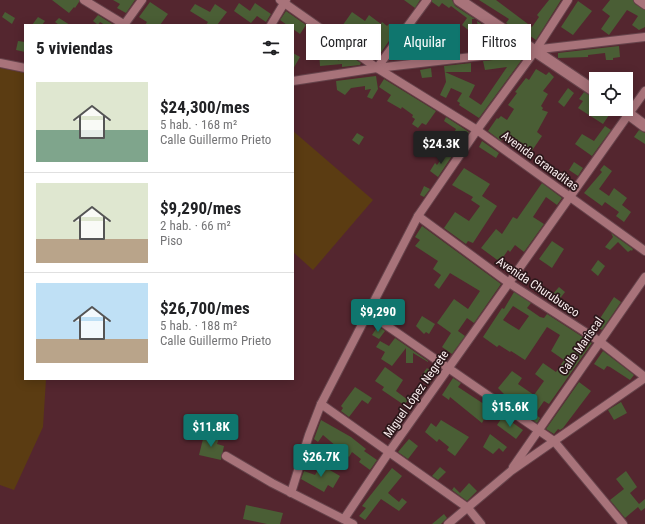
<!DOCTYPE html>
<html lang="es">
<meta charset="utf-8">
<style>
body{margin:0;font-family:"Roboto Condensed",sans-serif;background:#f6f6f6;color:#202124;height:100vh;display:flex;flex-direction:column;font-size:15px;white-space:nowrap}
*{box-sizing:border-box;margin:0}
p{font-size:13px;color:#757577}
.icon{flex:none;width:22px;height:22px;fill:none;stroke:currentColor;stroke-width:2;stroke-linecap:round;stroke-linejoin:round}
.map{position:relative;flex:1;overflow:hidden}
.details{position:absolute;left:24px;top:24px;width:270px;height:356px;display:flex;flex-direction:column;background:#fff;border-radius:0px;box-shadow:0 2px 10px #0003}
.details>*{flex:none}
.guide{position:absolute;left:306px;top:24px;width:279px;height:36px;display:flex;gap:8px}
.buttons{position:absolute;left:589px;top:72px;display:grid;gap:8px}
.buttons a{display:grid;place-items:center;width:44px;height:44px;border-radius:0px;background:#fff;box-shadow:0 2px 10px #0003;font-size:20px}
.price{position:absolute;translate:-50% -34px;padding:0 9px;border-radius:4px;background:#0f766e;color:#fff;font-size:13px;line-height:26px;filter:drop-shadow(0 1px 2px #0008)}
.price::after{content:'';position:absolute;left:50%;top:24px;width:12px;height:9px;margin-left:-6px;background:inherit;clip-path:polygon(0 0,100% 0,50% 100%)}
.price.active{background:#222;color:#fff}
ul{padding:0;list-style:none}
li{display:flex;align-items:center;gap:12px;height:100px;padding:0 12px}
li+li{border-top:1px solid #e0e0e0}
li span{display:grid;place-items:center;flex:none;width:112px;height:80px;border-radius:0px;color:#555}
li>.icon{margin-inline-start:auto}
span .icon{width:48px;height:48px;fill:#fffc;stroke-width:1}
li b{font-size:17px}
h2{display:flex;justify-content:space-between;align-items:center;height:48px;padding:0 12px;font-size:17px}
.tag{padding:0 14px;border-radius:0px;background:#fff;box-shadow:0 2px 10px #0003;font-size:14px;line-height:36px}
.tag.active{background:#0f766e;color:#fff}
.map>svg:first-child{display:block}
</style>
<div class="map">
<svg width="645" height="524" viewBox="0 0 645 524">
<rect width="100%" height="100%" fill="#54262f"/>
<g fill="#5b3c12">
<polygon points="0,68 25,73 25,379 46,379 43,427 14,490 0,485"/>
<polygon points="293,131 373,200 313,270 293,252"/>
</g>
<g fill="#4a5e35" fill-rule="evenodd">
<polygon points="52,0 79,0 79,2 75,8 74,7 69,13"/>
<polygon points="113,0 135,0 126,13 117,8 120,4"/>
<polygon points="404,0 420,0 415,8"/>
<polygon points="432,0 452,0 455,6 475,19 472,19 472,33 462,25 467,18 451,6 449,8 442,3 439,7 432,2"/>
<polygon points="479,0 496,0 532,27 539,17 537,15 549,0 561,0 536,40 517,27 516,29 506,23 509,19"/>
<polygon points="610,0 633,0 635,4 645,10 645,27 639,30 632,25 638,16 627,10 609,35 601,29 610,16 602,10"/>
<polygon points="578,1 592,11 573,35 561,27"/>
<polygon points="150,2 168,14 160,25 145,25 147,22 139,17"/>
<polygon points="239,3 250,11 255,3 271,14 266,22 257,16 251,23 234,11"/>
<polygon points="195,4 210,12 215,4 227,12 217,25 206,25 208,22 190,11"/>
<polygon points="286,11 306,25 300,34 293,29 293,25 287,25 280,20"/>
<polygon points="5,12 15,18 12,24 2,17"/>
<polygon points="352,12 365,21 369,15 381,24 382,22 387,26 389,24 397,29 378,57 358,44 360,41 347,31 345,33 340,29"/>
<polygon points="98,15 114,25 105,25 100,22 98,25 93,21"/>
<polygon points="38,17 45,21 42,25 32,25"/>
<polygon points="59,18 70,25 59,25 55,22"/>
<polygon points="477,21 491,30 488,33 485,31 480,40"/>
<polygon points="416,34 422,39 416,44 411,39"/>
<polygon points="18,41 25,42 25,52 16,50"/>
<polygon points="441,42 442,52 426,54 425,44"/>
<polygon points="619,46 620,57 613,58 613,60 606,60 605,53 588,55 588,57 558,58 558,53"/>
<polygon points="337,51 338,61 344,52 361,63 360,65 342,67 342,64 320,66 319,52"/>
<polygon points="293,53 300,57 293,69"/>
<polygon points="522,57 523,58 479,118 459,105 460,103 457,101 462,93 451,88 446,98 440,95 446,82 444,66 471,63 471,72 445,72 475,85 469,97 481,105 507,67 485,70 483,61"/>
<polygon points="431,68 432,77 422,78 420,70"/>
<polygon points="536,69 546,75 549,72 554,77 543,91 548,94 541,106 543,108 542,110 548,112 537,132 542,136 529,155 504,136 501,141 488,131 497,118 498,119 501,116 507,120 514,109 508,105 517,93 515,92 526,78 529,80"/>
<polygon points="376,76 378,89 372,99 367,97 371,89 365,90 365,86 351,88 345,95 337,90 336,81"/>
<polygon points="384,79 436,111 426,125 422,123 418,128 412,124 415,119 412,117 413,115 402,107 401,109 387,101 391,95 379,87"/>
<polygon points="568,88 574,93 564,107 558,102"/>
<polygon points="584,92 596,99 596,109 606,109 611,112 603,124 578,108 583,101 579,99"/>
<polygon points="446,117 469,132 460,146 450,140 456,129 444,121"/>
<polygon points="605,126 611,130 592,156 575,144 582,134 594,141"/>
<polygon points="639,130 645,133 645,144 634,137"/>
<polygon points="357,133 364,137 359,145 352,140"/>
<polygon points="482,141 499,153 496,158 479,147"/>
<polygon points="446,152 452,156 438,177 430,171 435,163 437,165"/>
<polygon points="574,162 583,168 578,176 569,170"/>
<polygon points="604,165 612,171 599,189 609,196 614,188 627,198 622,205 631,212 624,222 616,216 619,212 605,202 602,206 584,193 602,172 600,170"/>
<polygon points="464,168 490,184 482,196 497,206 473,243 468,241 466,244 444,228 455,212 469,221 480,206 471,200 473,197 452,185"/>
<polygon points="542,183 562,198 557,205 546,197 533,217 544,224 524,252 515,245 510,252 508,250 500,262 481,248 496,229 502,234 513,217 517,219"/>
<polygon points="424,186 430,189 424,197 420,195"/>
<polygon points="422,226 501,284 474,323 467,318 458,331 465,336 452,354 442,347 451,333 437,323 454,299 468,309 480,291 450,273 439,289 434,285 441,275 433,269 438,261 415,246 420,240 415,237"/>
<polygon points="611,233 633,249 632,251 631,250 628,252 618,242 610,250 605,247 613,237"/>
<polygon points="552,241 564,249 552,268 539,259"/>
<polygon points="598,260 605,266 598,276 591,270"/>
<polygon points="559,287 565,292 558,301 551,296"/>
<path d="M514 292 531 303 527 308 540 317 544 318 547 314 592 343 549 404 544 401 535 414 540 418 537 423 501 398 504 394 498 388 512 371 522 378 518 384 534 395 544 381 535 374 543 363 556 372 564 360 551 351 560 335 547 327 525 360 511 351 510 352 499 345 497 347 483 337 502 308 504 309ZM513 306 529 316 519 330 503 320Z"/>
<polygon points="614,297 621,302 602,330 595,326"/>
<polygon points="398,300 404,305 395,317 390,313"/>
<polygon points="422,316 435,324 429,334 426,332 424,334 416,326"/>
<polygon points="378,326 385,331 379,339 372,335"/>
<polygon points="395,338 428,361 428,362 413,353 413,363 406,363 406,348 392,366 381,359 385,352 376,347 380,341 389,346"/>
<polygon points="603,351 634,375 630,380 610,367 607,366 604,370 594,364"/>
<polygon points="385,367 403,380 396,391 408,400 404,405 382,390 384,387 375,381"/>
<polygon points="427,368 432,372 430,375 434,377 430,383 421,376"/>
<polygon points="453,378 461,383 458,387 490,408 482,423 450,397 449,400 442,395"/>
<polygon points="579,382 591,391 563,428 560,430 558,429 554,434 546,429"/>
<polygon points="355,387 372,398 368,404 362,400 349,417 341,411 343,408 341,406"/>
<polygon points="621,402 627,413 614,420 608,410"/>
<polygon points="503,416 523,430 516,439 497,425"/>
<polygon points="321,420 351,437 366,449 364,451 377,460 370,470 359,462 361,459 352,452 349,457 323,435 318,442 314,439"/>
<polygon points="441,420 469,437 455,456 447,450 449,447 439,439 437,442 425,432 431,423 436,427"/>
<polygon points="490,434 507,447 503,452 499,448 493,454 483,447"/>
<polygon points="204,435 219,438 217,444 224,446 221,460 199,455"/>
<polygon points="409,439 418,446 408,459 398,452"/>
<polygon points="322,463 329,468 328,469 340,476 333,488 328,485 324,492 301,479 304,471 315,475"/>
<polygon points="440,467 446,472 438,480 432,476"/>
<polygon points="392,468 402,476 388,493 399,502 402,498 407,502 399,511 381,499 365,520 359,516 366,508 362,506"/>
<polygon points="626,471 637,487 630,493 639,504 645,499 645,508 641,511 638,507 625,518 610,500 624,489 616,479"/>
<polygon points="469,483 477,491 467,501 452,490 454,487 460,493"/>
<polygon points="246,505 283,513 280,524 267,524 243,519"/>
<polygon points="444,514 447,518 441,524 432,524"/>
</g>
<g fill="none" stroke-linecap="round" stroke-linejoin="round">
<g stroke="#66434b" stroke-width="10">
<g id="minor">
<polyline points="84,0 125,25"/>
<polyline points="280,0 377,68 477,130 645,251"/>
<polyline points="638,0 645,5"/>
<polyline points="124,25 142,0"/>
<polyline points="271,25 286,0"/>
<polyline points="0,63 25,68"/>
<polyline points="377,68 427,0"/>
<polyline points="293,81 377,68 645,37"/>
<polyline points="418,216 509,283 599,341 645,377"/>
<polyline points="367,312 554,441 623,524"/>
<polyline points="321,404 468,508 481,524"/>
<polyline points="226,456 272,483 353,524"/>
<polyline points="513,467 645,277"/>
<polyline points="291,493 309,435 321,404 418,216 477,130 535,51 568,0"/>
<polyline points="344,519 389,452 645,91"/>
<polyline points="448,524 511,471 645,378"/>
</g>
</g>
<g stroke="#66434b" stroke-width="13">
<g id="tertiary">
<polyline points="459,0 596,92"/>
<polyline points="622,109 645,126"/>
</g>
</g>
<use href="#minor" stroke="#a8737a" stroke-width="8"/>
<use href="#tertiary" stroke="#a8737a" stroke-width="11"/>
</g>
<g text-anchor="middle" dominant-baseline="central" stroke-width="3.5" stroke-linejoin="round" paint-order="stroke">
<g font-size="12" fill="#fbeff0" stroke="#2c171a">
<text transform="translate(540 161) rotate(36)">Avenida Granaditas</text>
<text transform="translate(538 287) rotate(34)">Avenida Churubusco</text>
<text transform="translate(581 346) rotate(-55)">Calle Mariscal</text>
<text transform="translate(416 394) rotate(-55)">Miguel López Negrete</text>
</g>
</g>
</svg>
<div class="buttons">
<a><svg class="icon" aria-label="locate" viewBox="0 0 24 24"><circle cx="12" cy="12" r="6"/><path d="M12 2v4M12 18v4M2 12h4M18 12h4"/></svg></a>
</div>
<b class="price active" style="left:441px;top:165px">$24.3K</b>
<b class="price" style="left:378px;top:333px">$9,290</b>
<b class="price" style="left:510px;top:428px">$15.6K</b>
<b class="price" style="left:211px;top:448px">$11.8K</b>
<b class="price" style="left:321px;top:478px">$26.7K</b>
<div class="guide">
<a class="tag">Comprar</a>
<a class="tag active">Alquilar</a>
<a class="tag">Filtros</a>
</div>
<section class="details">
<h2>5 viviendas<svg class="icon" aria-label="filters" viewBox="0 0 24 24"><path d="M4 7h16M4 17h16"/><circle cx="9" cy="7" r="2"/><circle cx="15" cy="17" r="2"/></svg></h2>
<ul>
<li><span style="background:linear-gradient(#dfe7d0 60%,#7fa58c 0)"><svg class="icon" aria-label="home" viewBox="0 0 24 24"><path d="M3 11l9-7 9 7M6 9v11h12V9"/></svg></span><div><b>$24,300/mes</b><p>5 hab. · 168 m²</p><p>Calle Guillermo Prieto</p></div></li>
<li><span style="background:linear-gradient(#dfe7d0 70%,#b9a48a 0)"><svg class="icon" aria-label="home" viewBox="0 0 24 24"><path d="M3 11l9-7 9 7M6 9v11h12V9"/></svg></span><div><b>$9,290/mes</b><p>2 hab. · 66 m²</p><p>Piso</p></div></li>
<li><span style="background:linear-gradient(#bfe0f5 70%,#b9a48a 0)"><svg class="icon" aria-label="home" viewBox="0 0 24 24"><path d="M3 11l9-7 9 7M6 9v11h12V9"/></svg></span><div><b>$26,700/mes</b><p>5 hab. · 188 m²</p><p>Calle Guillermo Prieto</p></div></li>
</ul>
</section>
</div>
